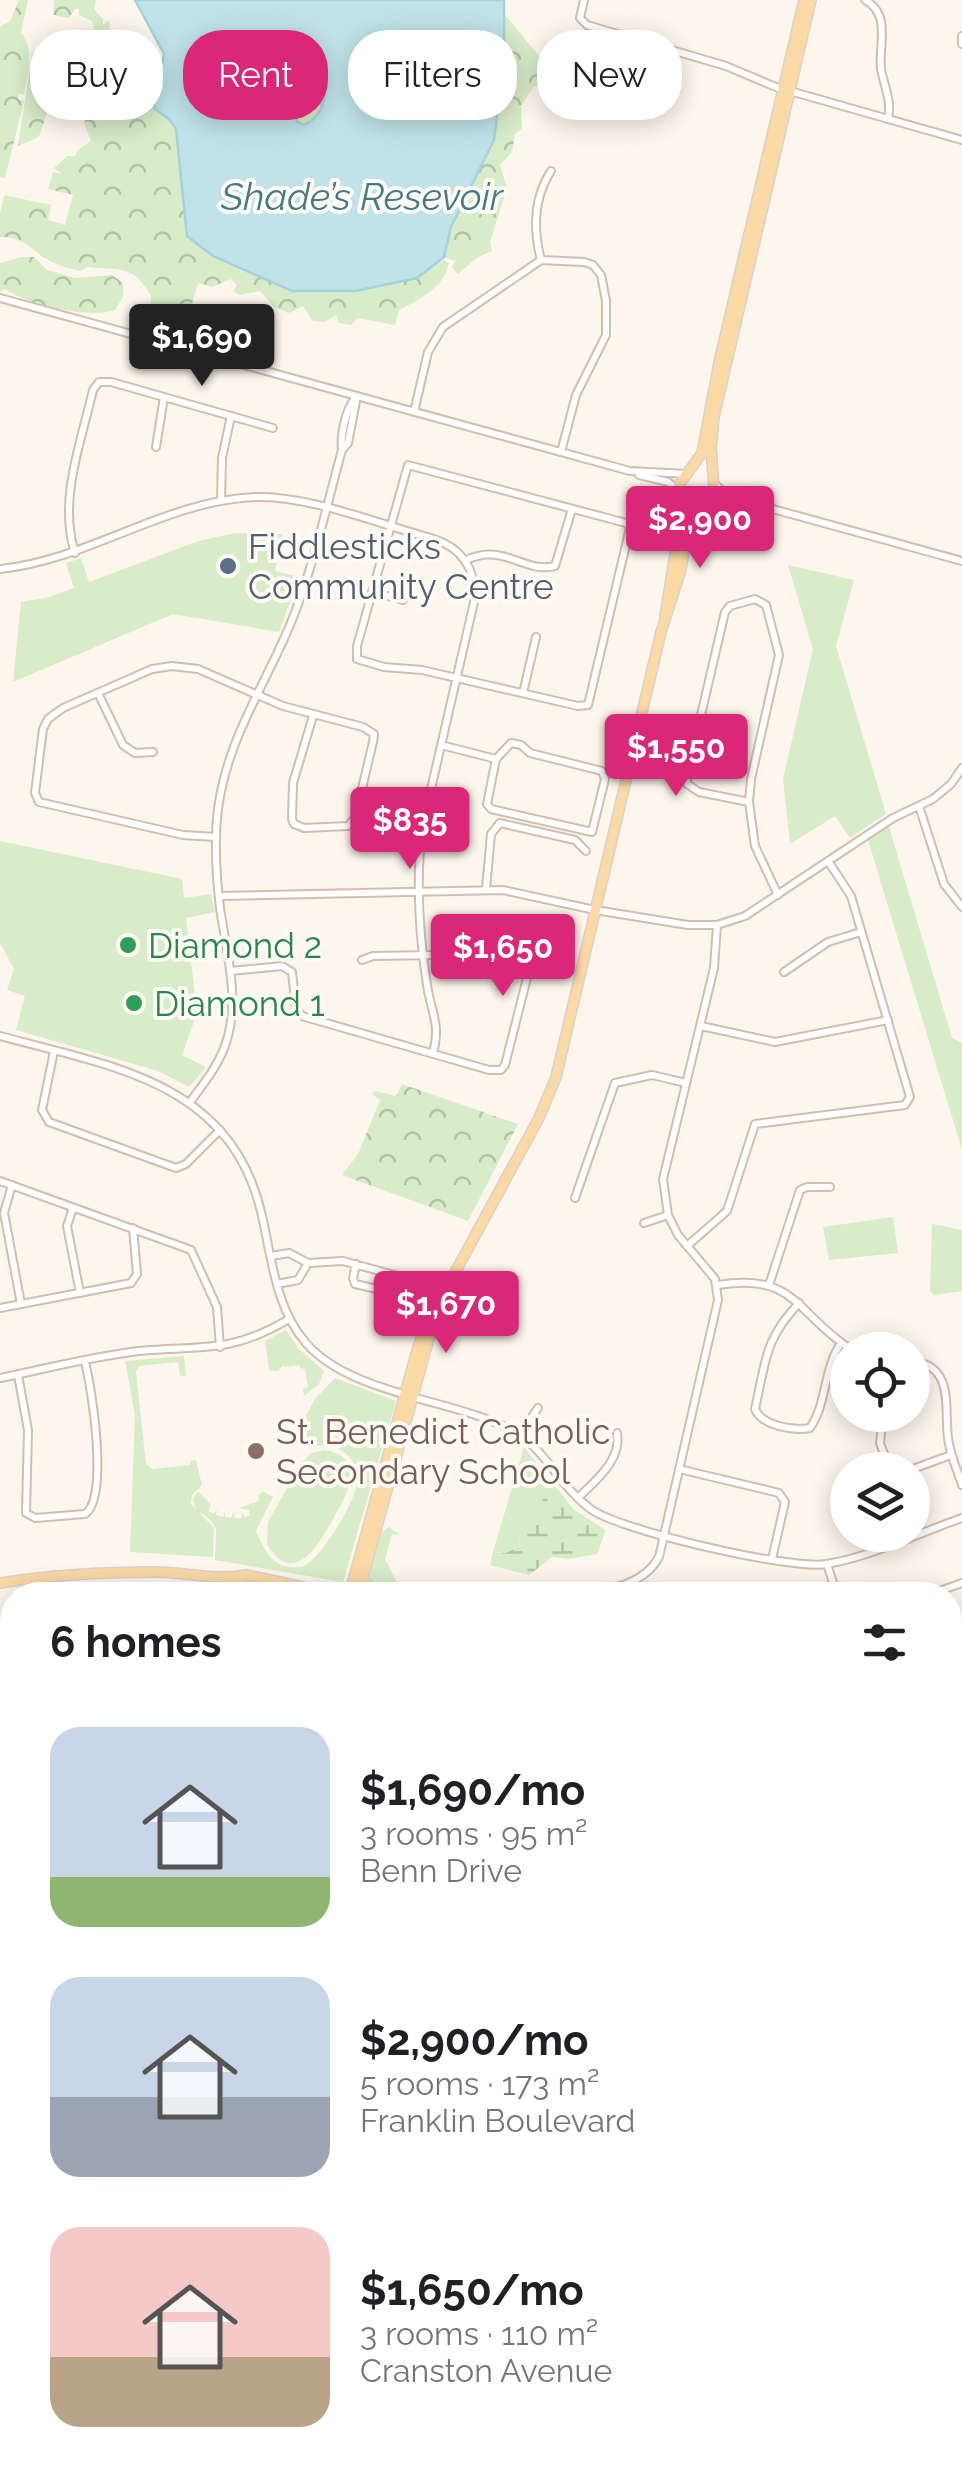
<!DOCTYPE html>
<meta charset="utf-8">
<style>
body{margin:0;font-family:Raleway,sans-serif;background:#f6f6f6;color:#202124;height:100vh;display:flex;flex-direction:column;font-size:38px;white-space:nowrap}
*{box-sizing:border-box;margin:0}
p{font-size:32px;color:#757577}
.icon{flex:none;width:55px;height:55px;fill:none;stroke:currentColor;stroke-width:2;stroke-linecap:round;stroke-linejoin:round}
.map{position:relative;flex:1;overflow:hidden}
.panel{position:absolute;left:0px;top:1582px;width:962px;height:892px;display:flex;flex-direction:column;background:#fff;border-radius:40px 40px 0 0;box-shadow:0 5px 25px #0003}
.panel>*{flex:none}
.top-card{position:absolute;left:30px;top:30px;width:902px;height:90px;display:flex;gap:20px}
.fabs{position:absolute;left:830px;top:1332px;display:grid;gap:20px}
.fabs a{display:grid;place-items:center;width:100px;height:100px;border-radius:50%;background:#fff;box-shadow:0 5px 25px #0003;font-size:50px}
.price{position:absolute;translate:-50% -85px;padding:0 22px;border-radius:10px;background:#db2777;color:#fff;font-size:32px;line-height:65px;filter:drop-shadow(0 2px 5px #0008)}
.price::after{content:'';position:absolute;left:50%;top:60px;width:30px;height:22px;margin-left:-15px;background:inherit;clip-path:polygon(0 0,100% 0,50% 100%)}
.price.active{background:#222;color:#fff}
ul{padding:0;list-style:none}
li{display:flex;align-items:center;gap:30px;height:250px;padding:0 50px}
li span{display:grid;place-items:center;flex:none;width:280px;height:200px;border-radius:30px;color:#555}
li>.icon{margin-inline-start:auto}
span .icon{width:120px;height:120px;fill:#fffc;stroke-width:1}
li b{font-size:42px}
h2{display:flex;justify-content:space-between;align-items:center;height:120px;padding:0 50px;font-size:42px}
.pill{padding:0 35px;border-radius:40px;background:#fff;box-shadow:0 5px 25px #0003;font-size:35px;line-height:90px}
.pill.active{background:#db2777;color:#fff}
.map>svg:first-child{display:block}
</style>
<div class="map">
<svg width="962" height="2474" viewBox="0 0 962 2474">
<defs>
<pattern id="forest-crowns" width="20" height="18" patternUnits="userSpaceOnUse" patternTransform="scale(2.5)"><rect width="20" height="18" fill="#d8ecc9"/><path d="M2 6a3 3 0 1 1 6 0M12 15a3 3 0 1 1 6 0" fill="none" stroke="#b4c2a5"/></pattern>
<pattern id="wetland-marsh" width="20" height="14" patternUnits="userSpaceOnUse" patternTransform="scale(2.5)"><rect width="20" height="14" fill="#d8ecc9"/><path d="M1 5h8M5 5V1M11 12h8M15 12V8" fill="none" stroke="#b4c2a5"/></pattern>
</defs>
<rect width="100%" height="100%" fill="#fdf6ec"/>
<g fill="#d8ecc9">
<polygon points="235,533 283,534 275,571 299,577 279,632 173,614 13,682 21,602 49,597 74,588 66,563 81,558 89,582 198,541"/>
<polygon points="788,565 854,580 836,646 886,814 850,838 835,816 790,844 783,779 813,649"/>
<polygon points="889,827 952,1038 962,1043 962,1150 868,840"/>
<polygon points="0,841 182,879 184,898 211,894 215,912 186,918 197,1013 182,1055 206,1067 189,1087 158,1071 16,1030 25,996 7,990 14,969 0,943"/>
<polygon points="893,1217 898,1253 829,1260 823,1227"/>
<polygon points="932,1224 962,1230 962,1291 934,1295 930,1291"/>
<polygon points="286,1330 299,1349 324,1371 319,1384 304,1396 303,1389 308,1387 305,1369 300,1368 299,1365 284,1367 285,1364 277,1371 269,1370 265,1341"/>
<polygon points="184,1356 186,1376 180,1376 178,1362 139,1366 136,1372 146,1464 152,1469 190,1465 190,1461 196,1460 202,1485 192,1495 191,1504 214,1528 213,1557 130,1552 135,1415 125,1361"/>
<path d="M335 1378 396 1401 343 1582 215 1560 216 1529 210 1519 196 1510 193 1499 198 1491 211 1505 208 1511 214 1514 217 1509 216 1515 223 1517 225 1511V1517L231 1518 233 1512 235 1518H242V1512L244 1517 250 1516 249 1510 239 1508 259 1501 258 1496 263 1491 273 1497 256 1531C266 1553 273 1570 302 1567 321 1559 355 1503 357 1482 360 1454 333 1439 309 1448L306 1443 303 1446 293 1440 315 1399Z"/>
<polygon points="524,1447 564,1497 544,1499 520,1536 519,1547 505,1553 493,1552"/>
<path d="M325 1450C369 1458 347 1495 333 1519 320 1543 293 1590 267 1544L268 1522 302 1462 312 1453Z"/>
<polygon points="389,1527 400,1535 392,1534 385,1559 400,1589 407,1595 387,1594 368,1578 382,1532"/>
</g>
<g fill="url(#forest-crowns)">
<path d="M19 0H28L21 33C35 49 28 74 24 94H19L18 99 24 101 5 178 0 177V27L10 21Z"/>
<polygon points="54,0 96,0 94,9 103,19 103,25 109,20 110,32 103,40 96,36 92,21 79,15 79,9 75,9 69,18 53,15"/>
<path d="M505 15 563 85 534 86 521 106 522 129 515 134 512 152 500 165 507 188 490 242 492 251 478 257 458 274 452 267 455 261 444 257C455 209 483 166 497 117 506 85 504 49 505 15Z"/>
<path d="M110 39 119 41 128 62V57L135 52 131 64 128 63 139 81 135 89 140 93 149 64 156 62 162 66 154 108 171 121 176 129 182 193 213 256 292 291 417 278 440 260 449 263C445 287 419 300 399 310L395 325 357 318 352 325 339 323 336 315 325 322 313 321 303 306 289 313 274 307 260 291 239 295 233 291 237 285 231 279 212 287 198 283 187 321 189 330 185 344 150 314 151 296C135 268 124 269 96 268 83 268 92 264 81 271 71 269 59 266 50 261 31 250 23 236 0 237V213L4 195 51 205 48 220 65 225 73 195 48 189 53 172 62 174 54 168 67 156H75L78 150 91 141 84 123 96 99 88 90 103 82 113 61 105 43Z"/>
<polygon points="32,53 48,60 59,58 58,65 63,74 47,98 49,106 39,137 18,146"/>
<path d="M313 76 325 88C324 104 319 118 304 125 285 118 290 95 298 80Z"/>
<path d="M22 257H34L47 270 75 278 112 275 123 283V297L115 310C88 319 28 305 5 289L0 291V263Z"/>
<polygon points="402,1084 518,1124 468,1221 342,1175 358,1154 380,1100 373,1095 374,1091 396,1096"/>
<polygon points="950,1912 962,1913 962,2079 950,2078"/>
</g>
<polygon fill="url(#wetland-marsh)" points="564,1497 573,1509 606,1530 597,1554 569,1559 552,1557 529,1575 490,1565 493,1552 505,1553 519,1547 520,1536 544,1498"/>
<path fill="#bfe3e8" stroke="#a5d3da" stroke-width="2.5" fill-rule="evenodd" d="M135 0H504V55L494 140 451 227 444 257 417 278 355 291H292L213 256 187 236 176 129 170 120 154 108 164 54ZM308 76H313L325 88C325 104 319 118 304 125 285 118 292 99 296 83Z"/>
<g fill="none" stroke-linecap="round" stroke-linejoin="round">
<g stroke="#d1beb0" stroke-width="10">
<g id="minor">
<polyline points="584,0 580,18 587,25 726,66 783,90"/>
<path d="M865 0C892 15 878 45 881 69 884 86 892 101 888 119"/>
<polyline points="962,36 962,44"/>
<polyline points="790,91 962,140"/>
<path d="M541 260C533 229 533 199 551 171"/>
<polyline points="0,298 630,471 687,474"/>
<polyline points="414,412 428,352 443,327 541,260 584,262 593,265 601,275 606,301 606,335 576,395 561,452"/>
<polyline points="156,447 164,397"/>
<path d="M342 450C340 435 346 408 356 397"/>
<polygon points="408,465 626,523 630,528 588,705 578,706 422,670 384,667 357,659 357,646"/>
<polyline points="639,475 668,482 678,490"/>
<polyline points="714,483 724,493 746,500"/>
<polyline points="221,501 222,458 231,416"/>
<polyline points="702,502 751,503 962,561"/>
<path d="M75 553C58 500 81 443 93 390L99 382H111L273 428"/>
<path d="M466 560C505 542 523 574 555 566L572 509"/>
<path d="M0 569C89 560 166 500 256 497 308 495 382 525 434 539 462 548 475 569 475 598L422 828C416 879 419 934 427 985 431 1013 441 1023 433 1053"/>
<polyline points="372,592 403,600"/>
<polyline points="98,693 123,745 135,753 153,752"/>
<polyline points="523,693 536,637"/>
<polygon points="511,743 521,745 530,753 602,771 605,779 592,832 491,809 487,804 496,759"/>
<polyline points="441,745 496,759"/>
<polyline points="749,802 699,792 687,784 687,775 725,612 730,606 755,599 766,605 779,655 751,779 749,802 755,846 778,895"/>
<polyline points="919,806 944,884 962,907"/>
<polyline points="216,837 183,835 39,802 35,793 43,729 48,719 63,708 152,669 172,666 198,669 283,706 363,727 374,734 373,742 355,818 348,826 304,828 294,824 292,819 293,783 313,716"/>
<polyline points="486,889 491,834 500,823 575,840 586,851"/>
<polyline points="219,896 503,890 595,910 688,925 717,925 745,916 893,818 933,799 951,784 962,768"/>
<polyline points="230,971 282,966 292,972 296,1009 302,1016 489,1070 501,1070 505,1065 529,970 523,960 494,954 373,956 362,960"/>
<polyline points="784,972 828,942 861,932"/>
<polyline points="701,1026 775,1042 888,1020"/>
<path d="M0 1036C114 1067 232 1082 262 1216 272 1260 276 1309 306 1343 349 1393 447 1399 506 1427 545 1445 558 1486 592 1510 623 1531 790 1570 826 1564 868 1558 921 1532 962 1518"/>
<polyline points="54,1051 42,1110 49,1122 176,1168 186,1164 220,1130"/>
<path d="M190 1102C205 1082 222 1061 228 1036 239 995 226 949 220 908 216 875 214 841 218 809 227 740 264 687 290 625 313 569 326 508 342 450L348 443 357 396"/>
<polyline points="0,1181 191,1250 217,1307 220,1347"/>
<polyline points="12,1185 4,1213 21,1304"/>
<polyline points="575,1198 615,1083 652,1075 686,1083"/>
<polyline points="73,1208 67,1226 80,1293"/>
<polyline points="644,1223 668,1215"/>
<polyline points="687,1246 727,1211 755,1124 905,1105 910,1097 851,896 828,861"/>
<polyline points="271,1256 289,1253 308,1263 343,1261 398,1276 402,1286 399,1294 355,1284 353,1278 356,1264"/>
<polyline points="277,1284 298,1280 308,1263"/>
<path d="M718 1285C797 1272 796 1315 852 1350"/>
<polyline points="769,1285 800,1190 807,1187 830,1187"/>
<path d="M799 1303C764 1340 766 1361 755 1409 762 1426 793 1431 810 1428 827 1404 823 1370 841 1343"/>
<polyline points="0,1308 131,1283 137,1274 133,1228"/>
<path d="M912 1361C955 1366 944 1407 948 1438 950 1455 957 1469 962 1485"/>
<path d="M18 1375 28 1430 26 1513 35 1518 85 1514C109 1498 92 1390 85 1362"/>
<path d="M0 1378C45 1369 94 1356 139 1351 203 1345 230 1354 289 1319"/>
<polyline points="883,1415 880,1443 890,1470"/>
<polyline points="520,1435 538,1408"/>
<polyline points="679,1469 779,1493 785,1502 772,1559"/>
<polyline points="910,1470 951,1455"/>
<path d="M578 1498C596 1480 622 1460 617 1433"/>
<polyline points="827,1564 837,1595"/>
<path d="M573 1595C605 1589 642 1588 659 1557L718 1300 715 1279 678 1235 668 1215 663 1179 714 968 717 925"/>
<polyline points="928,1595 962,1583"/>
<polyline points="0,1695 12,1693"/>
<polyline points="950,1716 962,1721"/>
<polyline points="950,1858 962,1857"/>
<polyline points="0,1899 12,1903"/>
<polyline points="0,2117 12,2120"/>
<polyline points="0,2393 12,2400"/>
<polyline points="950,2442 962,2389"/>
<polyline points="597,2474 600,2462"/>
<polyline points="943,2474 945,2462"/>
</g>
</g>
<g stroke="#dad1cd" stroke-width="12">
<g id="major">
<polyline points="665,616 680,523 679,485 702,453 720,358 804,0"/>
<polyline points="232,1578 244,1586 287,1595"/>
<polyline points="363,1579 377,1595"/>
<path d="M0 1583C51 1575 103 1572 155 1572 185 1572 217 1581 247 1575L341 1595"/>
<polyline points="349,1595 418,1347 428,1319 435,1313"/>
<polyline points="358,1595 439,1302 539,1118 556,1077 661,632 681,570 689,519 714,489 711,448 714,417 811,0"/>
<polyline points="950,1659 962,1654"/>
<polyline points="950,2164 962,2167"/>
<polyline points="98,2474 101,2462"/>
<polyline points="107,2474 111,2462"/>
</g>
</g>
<use href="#minor" stroke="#fff" stroke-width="6"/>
<use href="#major" stroke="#fbd9a5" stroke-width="9"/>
</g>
<circle fill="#5c6f8a" stroke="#fffaf3" stroke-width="4" cx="228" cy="566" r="10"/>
<g fill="#2e9e5b" stroke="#fffaf3" stroke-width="4">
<circle cx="128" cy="945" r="10"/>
<circle cx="134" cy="1003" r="10"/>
</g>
<circle fill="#8d6e63" stroke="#fffaf3" stroke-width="4" cx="256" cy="1451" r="10"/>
<g text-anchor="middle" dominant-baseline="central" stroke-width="8" stroke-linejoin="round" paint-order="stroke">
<g font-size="35" fill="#4e5e75" stroke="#fffaf3" text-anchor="start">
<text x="248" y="546">Fiddlesticks<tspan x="248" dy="40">Community Centre</tspan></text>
</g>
<g font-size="35" fill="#27864d" stroke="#fffaf3" text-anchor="start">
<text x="148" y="945">Diamond 2</text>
<text x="154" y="1003">Diamond 1</text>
</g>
<g font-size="35" fill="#785e54" stroke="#fffaf3" text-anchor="start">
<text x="276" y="1431">St. Benedict Catholic<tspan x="276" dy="40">Secondary School</tspan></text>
</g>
<g font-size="38" font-style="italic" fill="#437c86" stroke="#fffaf3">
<text x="362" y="196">Shade’s Resevoir</text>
</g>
</g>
</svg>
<div class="fabs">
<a><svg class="icon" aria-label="locate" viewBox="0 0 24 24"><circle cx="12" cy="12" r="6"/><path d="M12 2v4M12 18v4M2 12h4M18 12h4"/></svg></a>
<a><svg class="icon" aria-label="layers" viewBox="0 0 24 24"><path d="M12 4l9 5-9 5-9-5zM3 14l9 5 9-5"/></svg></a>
</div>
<b class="price active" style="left:202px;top:389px">$1,690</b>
<b class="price" style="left:700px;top:571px">$2,900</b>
<b class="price" style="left:676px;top:799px">$1,550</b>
<b class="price" style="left:410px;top:872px">$835</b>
<b class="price" style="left:503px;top:999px">$1,650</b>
<b class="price" style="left:446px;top:1356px">$1,670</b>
<div class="top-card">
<a class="pill">Buy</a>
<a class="pill active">Rent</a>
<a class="pill">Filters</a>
<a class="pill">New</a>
</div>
<section class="panel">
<h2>6 homes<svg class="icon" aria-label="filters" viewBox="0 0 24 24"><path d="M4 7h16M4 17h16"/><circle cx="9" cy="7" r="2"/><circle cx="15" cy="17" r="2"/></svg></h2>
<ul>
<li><span style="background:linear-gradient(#c9d6e8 75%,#8fb573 0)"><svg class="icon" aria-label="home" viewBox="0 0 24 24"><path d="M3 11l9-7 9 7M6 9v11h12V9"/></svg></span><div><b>$1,690/mo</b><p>3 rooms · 95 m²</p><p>Benn Drive</p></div></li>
<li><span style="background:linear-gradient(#c9d6e8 60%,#9aa5b1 0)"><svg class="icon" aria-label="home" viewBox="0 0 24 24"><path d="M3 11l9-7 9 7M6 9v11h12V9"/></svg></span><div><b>$2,900/mo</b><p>5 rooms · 173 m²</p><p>Franklin Boulevard</p></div></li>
<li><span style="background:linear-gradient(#f6c9c9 65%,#b9a48a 0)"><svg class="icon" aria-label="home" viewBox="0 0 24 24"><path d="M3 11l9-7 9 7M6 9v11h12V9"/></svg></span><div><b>$1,650/mo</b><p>3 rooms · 110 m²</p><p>Cranston Avenue</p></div></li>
</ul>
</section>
</div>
